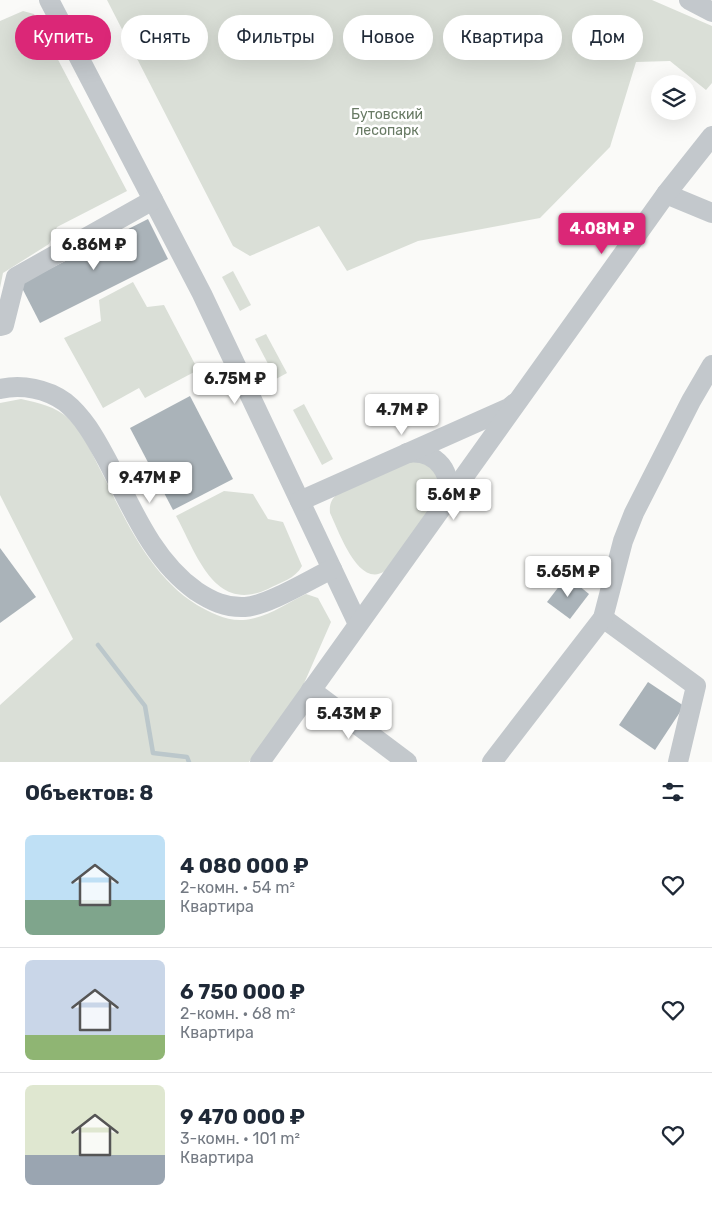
<!DOCTYPE html>
<html lang="ru">
<meta charset="utf-8">
<style>
body{margin:0;font-family:Rubik,sans-serif;background:#f2f2f3;color:#1f2937;height:100vh;display:flex;flex-direction:column;font-size:19px;white-space:nowrap}
*{box-sizing:border-box;margin:0}
p{font-size:16px;color:#747a83}
.icon{flex:none;width:28px;height:28px;fill:none;stroke:currentColor;stroke-width:2;stroke-linecap:round;stroke-linejoin:round}
.map{position:relative;height:762px;overflow:hidden}
.side{display:flex;flex-direction:column;background:#fff;flex:1}
.side>*{flex:none}
.top-card{position:absolute;left:15px;top:15px;width:682px;height:45px;display:flex;gap:10px}
.controls{position:absolute;left:651px;top:75px;display:grid;gap:10px}
.controls a{display:grid;place-items:center;width:45px;height:45px;border-radius:50%;background:#fff;box-shadow:0 5px 20px #0002;font-size:25px}
.price{position:absolute;translate:-50% -42px;padding:0 11px;border-radius:5px;background:#fff;color:#222;font-size:16px;line-height:32px;filter:drop-shadow(0 1px 2px #0008)}
.price::after{content:'';position:absolute;left:50%;top:30px;width:15px;height:11px;margin-left:-8px;background:inherit;clip-path:polygon(0 0,100% 0,50% 100%)}
.price.active{background:#db2777;color:#fff}
ul{padding:0;list-style:none}
li{display:flex;align-items:center;gap:15px;height:125px;padding:0 25px}
li+li{border-top:1px solid #e0e1e3}
li span{display:grid;place-items:center;flex:none;width:140px;height:100px;border-radius:8px;color:#555}
li>.icon{margin-inline-start:auto}
span .icon{width:60px;height:60px;fill:#fffc;stroke-width:1}
li b{font-size:21px}
h2{display:flex;justify-content:space-between;align-items:center;height:60px;padding:0 25px;font-size:21px}
.chip{padding:0 18px;border-radius:22px;background:#fff;box-shadow:0 5px 20px #0002;font-size:18px;line-height:45px}
.chip.active{background:#db2777;color:#fff}
.map>svg:first-child{display:block}
</style>
<div class="map">
<svg width="712" height="762" viewBox="0 0 712 762">
<rect width="100%" height="100%" fill="#fafaf8"/>
<g fill="#dadfd7">
<polygon points="107,0 652,0 712,26 712,83 706,90 670,61 636,62 610,147 540,218 418,241 347,271 319,226 250,256 233,246"/>
<polygon points="23,11 34,14 127,191 57,227 49,244 3,273 0,288 0,21"/>
<polygon points="233,271 251,305 240,311 222,277"/>
<polygon points="133,282 147,307 164,305 198,370 145,398 139,388 103,408 64,338 101,321 99,300"/>
<polygon points="266,334 287,373 276,379 255,339"/>
<path d="M21 399C39 403 55 406 69 419 83 432 92 454 101 471 125 519 149 575 197 605 211 613 226 621 243 620 265 619 287 603 306 594L318 598 331 622 302 688 249 762H0V705L73 639 0 495V403Z"/>
<polygon points="304,404 333,459 322,465 293,410"/>
<path d="M409 460 429 463 441 481 436 501 385 571C358 589 339 531 330 513 329 503 332 498 340 492Z"/>
<path d="M224 491 253 494 268 519 283 522 302 566C295 579 281 582 268 589 214 614 197 554 176 516Z"/>
</g>
<g fill="none" stroke-linecap="round" stroke-linejoin="round">
<polyline stroke="#bbc7cb" stroke-width="4.5" points="98,645 145,706 153,753 187,757 189,762"/>
</g>
<g fill="#aab3b9">
<polygon points="148,219 168,259 40,323 20,284"/>
<polygon points="190,396 233,479 173,510 130,428"/>
<polygon points="0,548 36,597 0,623"/>
<polygon points="567,576 589,594 570,619 547,602"/>
<polygon points="648,682 684,706 655,750 619,725"/>
</g>
<g fill="none" stroke-linecap="round" stroke-linejoin="round">
<g stroke="#c3c8cc" stroke-width="20">
<polyline points="49,0 202,294 358,624"/>
<polyline points="689,0 712,12"/>
<polyline points="666,194 712,213"/>
<polyline points="0,326 4,325 16,277 153,200"/>
<path d="M0 389C22 384 47 389 65 402 84 417 96 440 107 460 131 506 152 560 196 591 211 601 226 608 245 607 267 606 311 579 332 569"/>
<path d="M407 453C436 449 456 474 445 502"/>
<polyline points="300,501 509,408 515,403"/>
<polyline points="603,618 696,686 678,762"/>
<polyline points="311,690 407,762"/>
<polyline points="260,762 666,194 712,136"/>
<polyline points="492,762 603,618 623,541 634,513 691,401 712,365"/>
</g>
</g>
<g text-anchor="middle" dominant-baseline="central" stroke-width="5" stroke-linejoin="round" paint-order="stroke">
<g font-size="14" fill="#687a64" stroke="#fff">
<text x="387" y="114">Бутовский<tspan x="387" dy="16">лесопарк</tspan></text>
</g>
</g>
</svg>
<div class="controls">
<a><svg class="icon" aria-label="layers" viewBox="0 0 24 24"><path d="M12 4l9 5-9 5-9-5zM3 14l9 5 9-5"/></svg></a>
</div>
<b class="price active" style="left:602px;top:255px">4.08M ₽</b>
<b class="price" style="left:94px;top:271px">6.86M ₽</b>
<b class="price" style="left:235px;top:405px">6.75M ₽</b>
<b class="price" style="left:402px;top:436px">4.7M ₽</b>
<b class="price" style="left:150px;top:504px">9.47M ₽</b>
<b class="price" style="left:454px;top:521px">5.6M ₽</b>
<b class="price" style="left:568px;top:598px">5.65M ₽</b>
<b class="price" style="left:349px;top:740px">5.43M ₽</b>
<div class="top-card">
<a class="chip active">Купить</a>
<a class="chip">Снять</a>
<a class="chip">Фильтры</a>
<a class="chip">Новое</a>
<a class="chip">Квартира</a>
<a class="chip">Дом</a>
</div>
</div>
<section class="side">
<h2>Объектов: 8<svg class="icon" aria-label="filters" viewBox="0 0 24 24"><path d="M4 7h16M4 17h16"/><circle cx="9" cy="7" r="2"/><circle cx="15" cy="17" r="2"/></svg></h2>
<ul>
<li><span style="background:linear-gradient(#bfe0f5 65%,#7fa58c 0)"><svg class="icon" aria-label="home" viewBox="0 0 24 24"><path d="M3 11l9-7 9 7M6 9v11h12V9"/></svg></span><div><b>4 080 000 ₽</b><p>2-комн. · 54 m²</p><p>Квартира</p></div><svg class="icon" aria-label="heart" viewBox="0 0 24 24"><path d="M12 20l-8-8c-3-5 5-10 8-4 3-6 11-1 8 4z"/></svg></li>
<li><span style="background:linear-gradient(#c9d6e8 75%,#8fb573 0)"><svg class="icon" aria-label="home" viewBox="0 0 24 24"><path d="M3 11l9-7 9 7M6 9v11h12V9"/></svg></span><div><b>6 750 000 ₽</b><p>2-комн. · 68 m²</p><p>Квартира</p></div><svg class="icon" aria-label="heart" viewBox="0 0 24 24"><path d="M12 20l-8-8c-3-5 5-10 8-4 3-6 11-1 8 4z"/></svg></li>
<li><span style="background:linear-gradient(#dfe7d0 70%,#9aa5b1 0)"><svg class="icon" aria-label="home" viewBox="0 0 24 24"><path d="M3 11l9-7 9 7M6 9v11h12V9"/></svg></span><div><b>9 470 000 ₽</b><p>3-комн. · 101 m²</p><p>Квартира</p></div><svg class="icon" aria-label="heart" viewBox="0 0 24 24"><path d="M12 20l-8-8c-3-5 5-10 8-4 3-6 11-1 8 4z"/></svg></li>
</ul>
</section>
